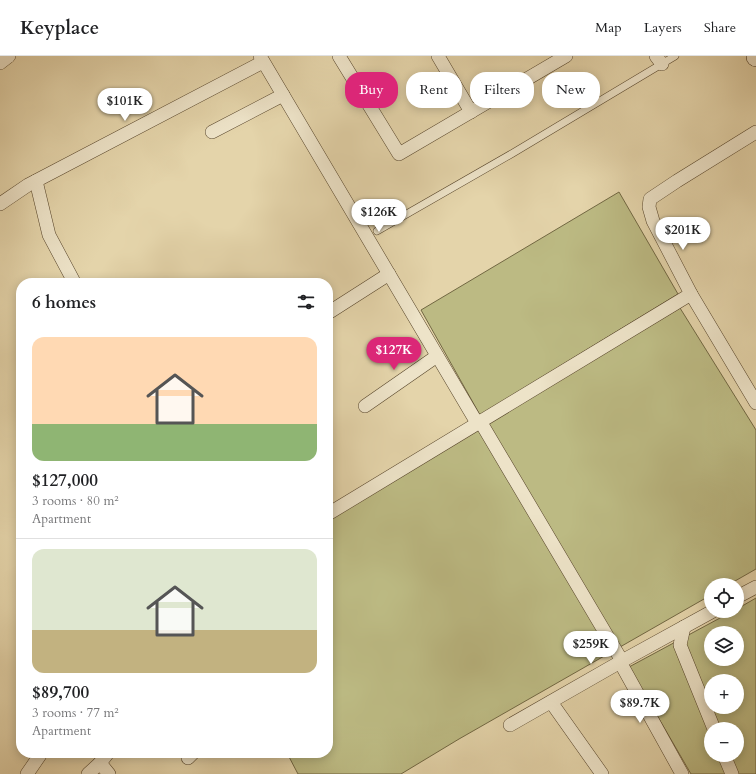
<!DOCTYPE html>
<meta charset="utf-8">
<style>
body{margin:0;font-family:Cardo,serif;background:#f2f2f2;color:#202124;height:100vh;display:flex;flex-direction:column;font-size:15px;white-space:nowrap}
*{box-sizing:border-box;margin:0}
p{font-size:13px;color:#757577}
.icon{flex:none;width:22px;height:22px;fill:none;stroke:currentColor;stroke-width:2;stroke-linecap:round;stroke-linejoin:round}
.map{position:relative;flex:1;overflow:hidden}
.drawer{position:absolute;left:16px;top:222px;width:317px;height:480px;display:flex;flex-direction:column;background:#fff;border-radius:16px;box-shadow:0 2px 10px #0003}
.drawer>*{flex:none}
.hud{position:absolute;left:345px;top:16px;width:351px;height:36px;display:flex;gap:8px}
.tools{position:absolute;left:704px;top:522px;display:grid;gap:8px}
.tools a{display:grid;place-items:center;width:40px;height:40px;border-radius:50%;background:#fff;box-shadow:0 2px 10px #0003;font-size:20px}
.price{position:absolute;translate:-50% -34px;padding:0 9px;border-radius:14px;background:#fff;color:#222;font-size:13px;line-height:26px;filter:drop-shadow(0 1px 2px #0008)}
.price::after{content:'';position:absolute;left:50%;top:24px;width:12px;height:9px;margin-left:-6px;background:inherit;clip-path:polygon(0 0,100% 0,50% 100%)}
.price.selected{background:#db2777;color:#fff}
ul{padding:0;list-style:none}
li{display:grid;align-content:center;gap:8px;height:212px;padding:0 16px}
li+li{border-top:1px solid #e0e0e0}
li span{display:grid;place-items:center;height:124px;border-radius:12px;color:#555}
li>.icon{margin-inline-start:auto}
span .icon{width:72px;height:72px;fill:#fffc;stroke-width:1}
li b{font-size:17px}
h2{display:flex;justify-content:space-between;align-items:center;height:48px;padding:0 16px;font-size:17px}
.pill{padding:0 14px;border-radius:16px;background:#fff;box-shadow:0 2px 10px #0003;font-size:14px;line-height:36px}
.pill.selected{background:#db2777;color:#fff}
header{display:flex;align-items:center;gap:24px;box-sizing:border-box;height:56px;padding:0 20px;background:#fff;border-bottom:1px solid #e0e0e0}
header strong{font-size:19px}
nav{display:flex;gap:22px;margin-inline-start:auto;font-size:14px}
.map>svg:first-child{display:block}
</style>
<header>
<strong>Keyplace</strong>
<nav><a>Map</a><a>Layers</a><a>Share</a></nav>
</header>
<div class="map">
<svg width="756" height="718" viewBox="0 0 756 718">
<rect width="100%" height="100%" fill="#e4d4aa"/>
<filter id="stains"><feTurbulence type="fractalNoise" baseFrequency=".005" numOctaves="4"/><feColorMatrix values="0 0 0 0 .2 0 0 0 0 .09 0 0 0 0 .02 0 0 0 .5 -.17"/></filter>
<radialGradient id="worn" r=".72"><stop offset=".6" stop-color="#630" stop-opacity="0"/><stop offset="1" stop-color="#630" stop-opacity=".3"/></radialGradient>
<g fill="#bcba83" stroke="#716742" fill-rule="evenodd">
<polygon points="619,136 678,238 480,359 421,254"/>
<polygon points="680,252 756,374 756,513 728,529 711,529 711,539 459,683 401,718 298,718 287,697 328,697 328,463"/>
<path d="M756 542V718H691L629 611 733 555H737V553ZM711 577H737V603H711ZM711 625H737V651H711ZM711 673H737V699H711Z"/>
</g>
<g fill="none" stroke-linecap="round" stroke-linejoin="round">
<g stroke="#56442a" stroke-width="8">
<polyline id="lane" points="377,175 513,97 675,0"/>
</g>
<g stroke="#56442a" stroke-width="14">
<g id="street">
<polyline points="260,0 477,367"/>
<polyline points="339,0 399,98 566,0"/>
<polyline points="438,0 471,56"/>
<polyline points="656,0 662,8"/>
<polyline points="0,7 9,0"/>
<polyline points="212,76 283,39"/>
<polyline points="756,76 677,125 650,143 649,151 653,165 691,238 756,347"/>
<polyline points="36,125 49,179 73,224"/>
<polyline points="0,148 28,129 263,6"/>
<polyline points="328,257 389,218"/>
<polyline points="365,350 437,300"/>
<polyline points="480,365 622,605"/>
<polyline points="328,458 691,238"/>
<polyline points="737,541 756,531"/>
<polyline points="684,571 680,589 714,673"/>
<polyline points="620,606 682,718"/>
<polyline points="551,646 602,718"/>
<polyline points="510,669 622,605 713,555"/>
<polyline points="724,699 732,718"/>
<polyline points="188,702 193,697"/>
<polyline points="100,707 109,718"/>
<polyline points="27,718 40,699"/>
<polyline points="88,718 100,707 108,697"/>
</g>
</g>
<g stroke="#261400" stroke-width="20">
<polyline id="secondary" points="756,0 756,1"/>
</g>
<use href="#lane" stroke="#ede3c8" stroke-width="7"/>
<use href="#street" stroke="#ede3c8" stroke-width="13"/>
<use href="#secondary" stroke="#ede3c8" stroke-width="19"/>
</g>
<rect width="100%" height="100%" filter="url(#stains)"/>
<rect width="100%" height="100%" fill="url(#worn)"/>
</svg>
<div class="tools">
<a><svg class="icon" aria-label="locate" viewBox="0 0 24 24"><circle cx="12" cy="12" r="6"/><path d="M12 2v4M12 18v4M2 12h4M18 12h4"/></svg></a>
<a><svg class="icon" aria-label="layers" viewBox="0 0 24 24"><path d="M12 4l9 5-9 5-9-5zM3 14l9 5 9-5"/></svg></a>
<a>+</a>
<a>−</a>
</div>
<b class="price" style="left:125px;top:66px">$101K</b>
<b class="price" style="left:379px;top:177px">$126K</b>
<b class="price" style="left:683px;top:195px">$201K</b>
<b class="price selected" style="left:394px;top:315px">$127K</b>
<b class="price" style="left:591px;top:609px">$259K</b>
<b class="price" style="left:640px;top:668px">$89.7K</b>
<div class="hud">
<a class="pill selected">Buy</a>
<a class="pill">Rent</a>
<a class="pill">Filters</a>
<a class="pill">New</a>
</div>
<section class="drawer">
<h2>6 homes<svg class="icon" aria-label="filters" viewBox="0 0 24 24"><path d="M4 7h16M4 17h16"/><circle cx="9" cy="7" r="2"/><circle cx="15" cy="17" r="2"/></svg></h2>
<ul>
<li><span style="background:linear-gradient(#ffd9b3 70%,#8fb573 0)"><svg class="icon" aria-label="home" viewBox="0 0 24 24"><path d="M3 11l9-7 9 7M6 9v11h12V9"/></svg></span><div><b>$127,000</b><p>3 rooms · 80 m²</p><p>Apartment</p></div></li>
<li><span style="background:linear-gradient(#dfe7d0 65%,#c2b280 0)"><svg class="icon" aria-label="home" viewBox="0 0 24 24"><path d="M3 11l9-7 9 7M6 9v11h12V9"/></svg></span><div><b>$89,700</b><p>3 rooms · 77 m²</p><p>Apartment</p></div></li>
</ul>
</section>
</div>
